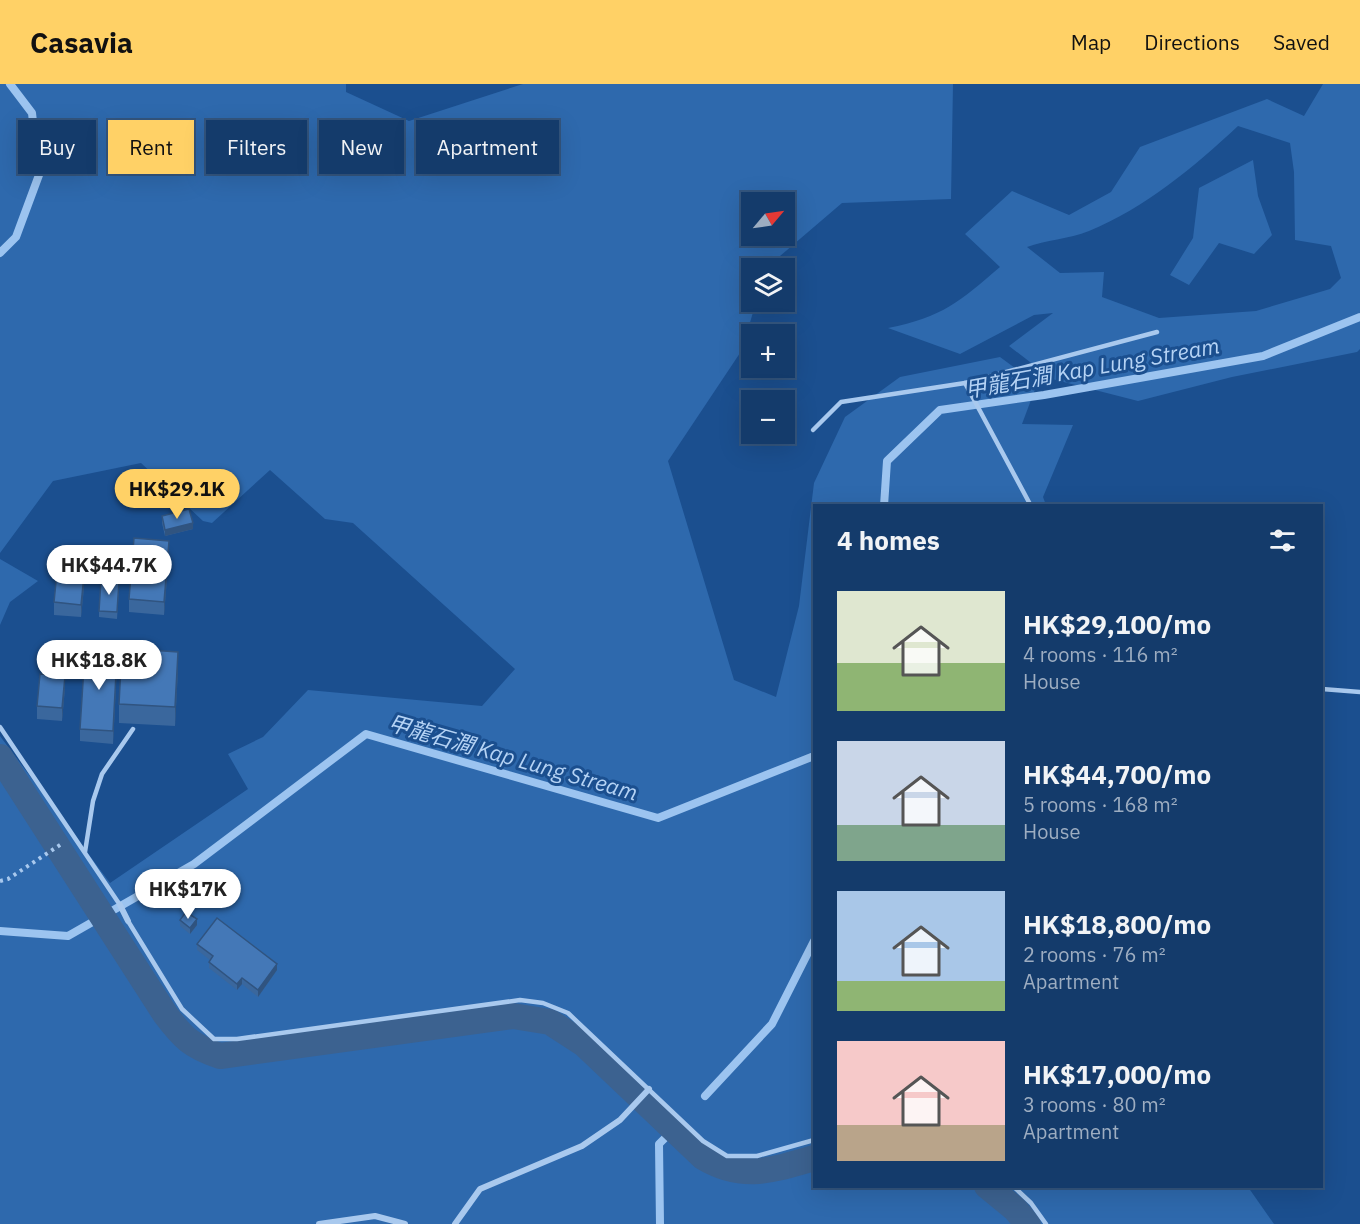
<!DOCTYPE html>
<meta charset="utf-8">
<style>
body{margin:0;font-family:"IBM Plex Sans","Noto Sans TC",sans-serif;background:#214673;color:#f1f3f6;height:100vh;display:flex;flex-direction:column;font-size:22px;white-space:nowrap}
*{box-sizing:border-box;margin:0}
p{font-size:20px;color:#9dadc1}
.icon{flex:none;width:33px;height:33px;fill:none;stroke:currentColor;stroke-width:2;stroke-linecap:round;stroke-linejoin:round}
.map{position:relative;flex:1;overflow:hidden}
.panel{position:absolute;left:813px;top:420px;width:510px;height:684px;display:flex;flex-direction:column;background:#143b6b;border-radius:0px;box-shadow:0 6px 24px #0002,0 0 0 2px #33557e}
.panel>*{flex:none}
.hud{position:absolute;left:18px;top:36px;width:570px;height:54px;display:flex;gap:12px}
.needle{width:39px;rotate:61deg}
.fabs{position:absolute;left:741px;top:108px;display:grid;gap:12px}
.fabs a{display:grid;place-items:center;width:54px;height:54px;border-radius:0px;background:#143b6b;box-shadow:0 6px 24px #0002,0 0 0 2px #33557e;font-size:30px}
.price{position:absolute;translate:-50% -51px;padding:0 14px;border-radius:21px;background:#fff;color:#222;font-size:20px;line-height:39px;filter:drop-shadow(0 2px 3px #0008)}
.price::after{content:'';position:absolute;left:50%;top:36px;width:18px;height:14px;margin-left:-9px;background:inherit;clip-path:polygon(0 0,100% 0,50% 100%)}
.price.on{background:#ffd166;color:#111}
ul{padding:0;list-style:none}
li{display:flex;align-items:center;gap:18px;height:150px;padding:0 24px}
li span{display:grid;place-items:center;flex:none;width:168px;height:120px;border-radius:0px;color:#555}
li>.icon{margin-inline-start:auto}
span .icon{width:72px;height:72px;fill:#fffc;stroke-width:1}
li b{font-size:26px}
h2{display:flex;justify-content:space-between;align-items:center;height:72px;padding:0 24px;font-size:26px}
.chip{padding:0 21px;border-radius:0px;background:#143b6b;box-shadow:0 6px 24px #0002,0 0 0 2px #33557e;font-size:21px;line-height:54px}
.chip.on{background:#ffd166;color:#111}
header{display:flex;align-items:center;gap:36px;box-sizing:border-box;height:84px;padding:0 30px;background:#ffd166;color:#111}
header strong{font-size:28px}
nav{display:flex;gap:33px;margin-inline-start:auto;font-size:21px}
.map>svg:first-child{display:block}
</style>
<header>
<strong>Casavia</strong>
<nav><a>Map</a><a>Directions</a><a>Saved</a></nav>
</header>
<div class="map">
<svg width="1360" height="1140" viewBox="0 0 1360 1140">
<rect width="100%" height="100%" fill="#1b4f8f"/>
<g fill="#2e69ad" fill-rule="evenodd">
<path d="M0 0H346V8L409 37 523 0H953L951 115 842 119 766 184H752V218H756L742 266 668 377 734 596 776 613 799 522 814 399 845 333 900 293 1000 273 1037 300 1022 340 1073 341 1043 413 1046 421 814 422V1102L1248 1103 1274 1140H0V652L110 799 248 705 228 670 263 653 308 606 482 622 515 585 353 439 325 435 270 386 212 439 203 437 141 379 53 397 0 469ZM752 118H784V152H752Z"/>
<path d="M1323 0H1360V265L1357 268 1232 293 1138 317 1052 295 1009 262 1053 229 1034 231 960 270 888 244C943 233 959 218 1000 183L965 150 1012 107 1069 131 1111 108 1140 63 1267 15 1304 32ZM1238 42 1290 59 1294 88 1295 156 1331 162 1341 194 1330 205 1256 227 1159 234 1102 213 1104 188 1060 189 1027 163C1045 156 1069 155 1089 147 1145 124 1194 83 1238 42Z"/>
<polygon points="1253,76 1258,112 1272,151 1254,170 1219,159 1189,201 1170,191 1193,154 1199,104"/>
<polygon points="0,475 38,497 10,518 0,541"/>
</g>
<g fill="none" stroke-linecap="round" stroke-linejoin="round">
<g stroke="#9cc4f0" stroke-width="8">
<polyline points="0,169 16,153 39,91 32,29 10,0"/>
<polyline points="884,422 887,377 940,326 1044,311 1263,272 1360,233"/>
<polyline points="0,847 68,852 194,780 366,650 658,734 814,672"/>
<polyline points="705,1012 772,940 814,857"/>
<polyline points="660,1140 659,1060 674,1045"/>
</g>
<g stroke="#3c6290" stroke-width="26">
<path d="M0 673 165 930C183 954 191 962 220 972L513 932 550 938 584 960 703 1073C743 1097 772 1086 814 1074"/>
<polyline points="987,1102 1015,1125 1028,1140"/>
</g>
<polyline stroke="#a9c9ee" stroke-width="4" stroke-dasharray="3 4.5" stroke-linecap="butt" points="0,797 8,795 63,759"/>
<g stroke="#a9c9ee" stroke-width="4.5">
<polyline points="813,346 841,318 965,299"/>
<polyline points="1031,422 965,299 1157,248"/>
<polyline points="1322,605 1360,608"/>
<polyline points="0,643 120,821"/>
<polyline points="85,768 93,717 102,690 133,645"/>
<polyline points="128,837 182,925 214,955 237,955 520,916 543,919 568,929 703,1057 727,1072 757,1072 814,1056"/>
<polyline points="1013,1102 1031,1119 1046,1140"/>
</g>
<g stroke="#a9c9ee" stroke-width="6">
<polyline points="120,821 128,837"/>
<polyline points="319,1140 375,1132 405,1140"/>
<polyline points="455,1140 480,1105 582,1062 620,1036 649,1005"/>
</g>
</g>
<g fill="#3a679d">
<polygon points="162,432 193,445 165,452 162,439"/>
<polygon points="169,469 164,531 129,528 129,515"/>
<polygon points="84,503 81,533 54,531 54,518"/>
<polygon points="119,503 117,535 99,533 99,527"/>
<polygon points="117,582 113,660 80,657 80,645"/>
<polygon points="178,586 175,642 119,639 119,620"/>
<polygon points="65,604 62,637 37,635 37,622"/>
<polygon points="180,836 197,841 190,850 180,842"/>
<polygon points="197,860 277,886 258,913 242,900 237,906 209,884 209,878 210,876 197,866"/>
</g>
<g fill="#305480">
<polygon points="193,439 193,445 165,452 165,446"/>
<polygon points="169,457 169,469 164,531 164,518"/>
<polygon points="84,491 84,503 81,533 81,521"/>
<polygon points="178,568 178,586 175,642 175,623"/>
<polygon points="117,570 117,582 113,660 113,647"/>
<polygon points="65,592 65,604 62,637 62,624"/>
<polygon points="197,835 197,841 190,850 190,844"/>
<polygon points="277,880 277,886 258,913 258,906"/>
<polygon points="242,894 242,900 237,906 237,900"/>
</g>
<g fill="#4478b7" stroke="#305480" stroke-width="1.5">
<polygon points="189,425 193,439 165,446 162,432"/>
<polygon points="134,454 169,457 164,518 129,515"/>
<polygon points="57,488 84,491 81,521 54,518"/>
<polygon points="101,496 119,497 117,528 99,527"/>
<polygon points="122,564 178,568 175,623 119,620"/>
<polygon points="85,567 117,570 113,647 80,645"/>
<polygon points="40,590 65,592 62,624 37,622"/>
<polygon points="186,828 197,835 190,844 180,836"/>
<polygon points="217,834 277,880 258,906 242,894 237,900 209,878 213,872 197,860"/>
</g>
<g text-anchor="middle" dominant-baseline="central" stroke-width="6" stroke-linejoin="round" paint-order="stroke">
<g font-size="22" font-style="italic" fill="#b5d3f5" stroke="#1b4f8f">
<text transform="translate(1092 283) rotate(-10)">甲龍石澗 Kap Lung Stream</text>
<text transform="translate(513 673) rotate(16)">甲龍石澗 Kap Lung Stream</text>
</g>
</g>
</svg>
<div class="fabs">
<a><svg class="needle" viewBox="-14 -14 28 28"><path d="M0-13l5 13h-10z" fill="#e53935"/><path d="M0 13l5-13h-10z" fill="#9dadc1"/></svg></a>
<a><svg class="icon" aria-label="layers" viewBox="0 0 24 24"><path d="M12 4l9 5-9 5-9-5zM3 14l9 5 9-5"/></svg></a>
<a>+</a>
<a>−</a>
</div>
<b class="price on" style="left:177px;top:436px">HK$29.1K</b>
<b class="price" style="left:109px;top:512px">HK$44.7K</b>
<b class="price" style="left:99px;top:607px">HK$18.8K</b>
<b class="price" style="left:188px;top:836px">HK$17K</b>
<div class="hud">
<a class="chip">Buy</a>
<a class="chip on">Rent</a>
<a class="chip">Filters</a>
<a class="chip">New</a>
<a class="chip">Apartment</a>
</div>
<section class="panel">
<h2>4 homes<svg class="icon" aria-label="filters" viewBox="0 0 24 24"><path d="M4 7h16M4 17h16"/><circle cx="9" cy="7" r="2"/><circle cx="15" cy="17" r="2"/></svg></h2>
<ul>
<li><span style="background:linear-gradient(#dfe7d0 60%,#8fb573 0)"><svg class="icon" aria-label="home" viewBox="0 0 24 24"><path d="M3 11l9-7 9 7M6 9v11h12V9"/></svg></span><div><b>HK$29,100/mo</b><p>4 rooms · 116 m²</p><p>House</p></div></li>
<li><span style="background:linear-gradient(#c9d6e8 70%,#7fa58c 0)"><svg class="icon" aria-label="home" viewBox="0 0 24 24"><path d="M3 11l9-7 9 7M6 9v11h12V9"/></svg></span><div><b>HK$44,700/mo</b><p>5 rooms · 168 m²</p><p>House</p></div></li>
<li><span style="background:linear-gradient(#a9c7e8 75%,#8fb573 0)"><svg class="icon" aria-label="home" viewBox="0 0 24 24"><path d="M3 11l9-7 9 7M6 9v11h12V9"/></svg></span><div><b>HK$18,800/mo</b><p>2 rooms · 76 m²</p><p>Apartment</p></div></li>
<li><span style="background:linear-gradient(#f6c9c9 70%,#b9a48a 0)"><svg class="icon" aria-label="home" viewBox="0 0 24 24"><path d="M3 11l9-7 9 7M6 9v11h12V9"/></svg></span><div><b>HK$17,000/mo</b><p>3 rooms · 80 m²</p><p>Apartment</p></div></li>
</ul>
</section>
</div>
